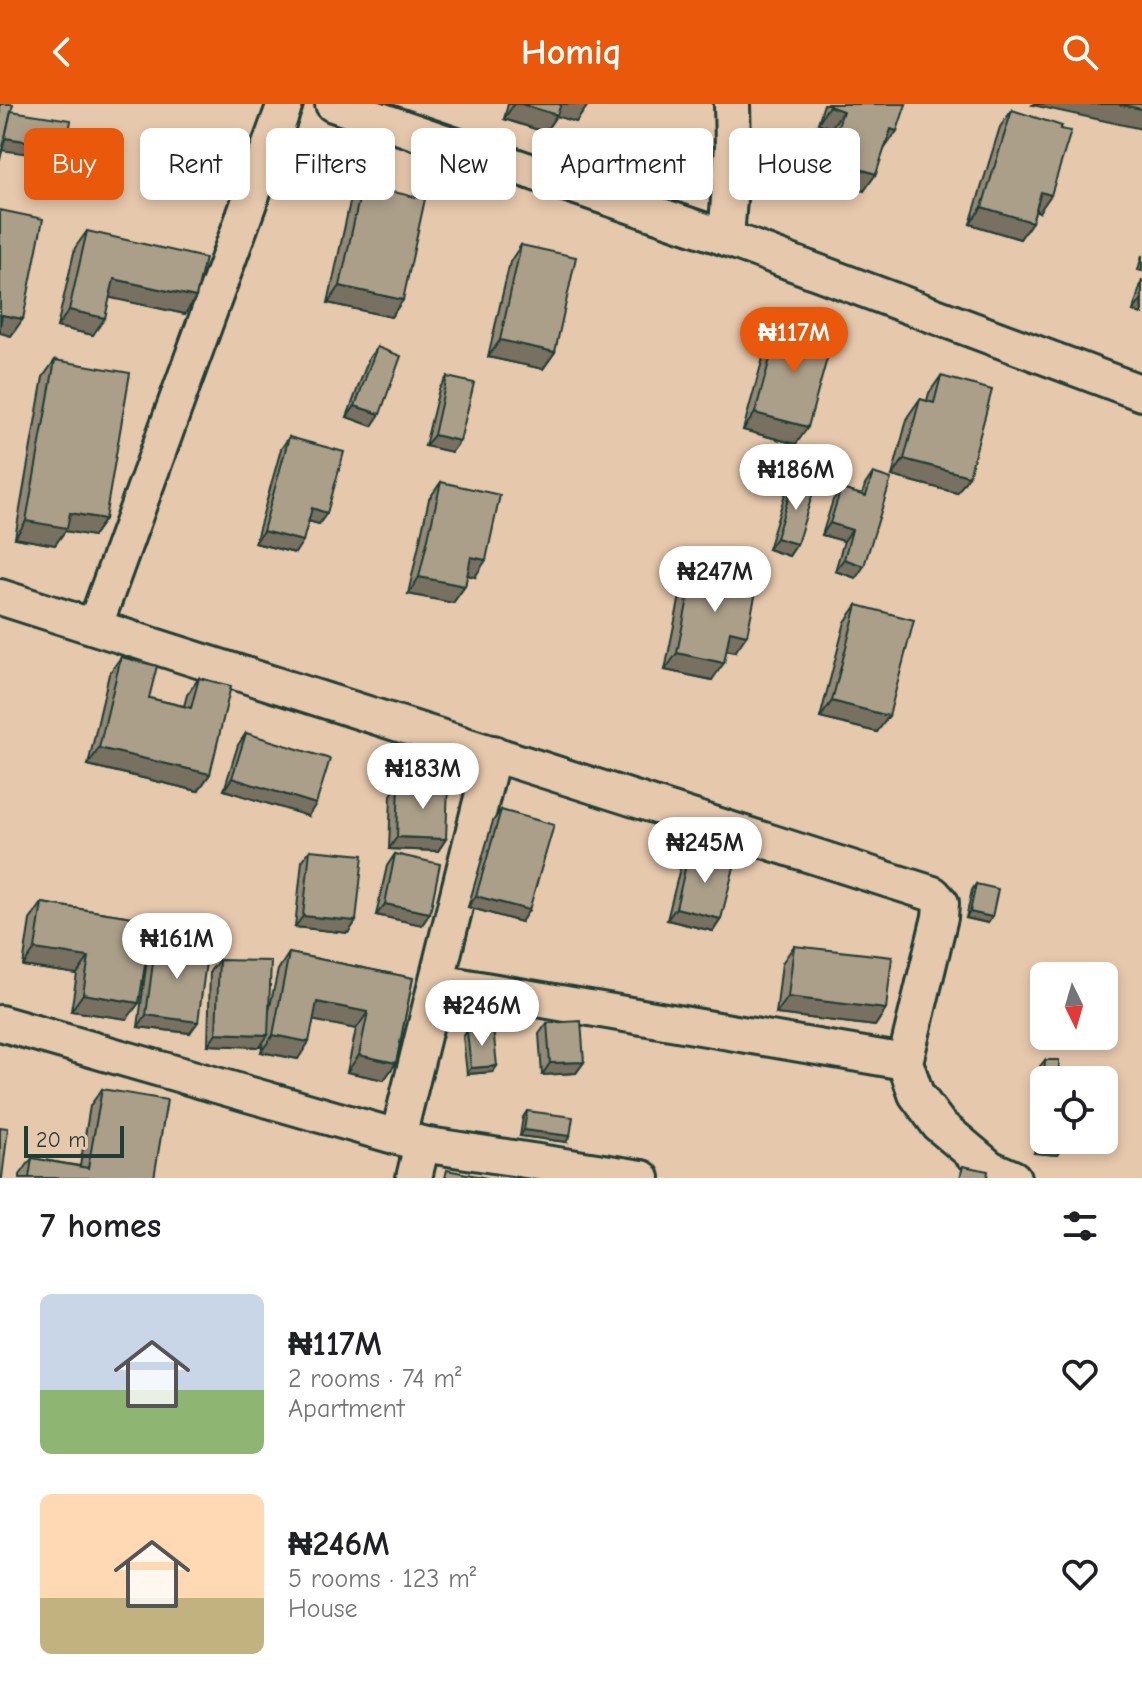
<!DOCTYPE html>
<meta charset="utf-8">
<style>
body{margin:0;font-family:"Comic Neue",sans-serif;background:#f6f6f6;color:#202124;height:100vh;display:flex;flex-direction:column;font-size:30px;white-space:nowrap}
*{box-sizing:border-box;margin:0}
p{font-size:26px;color:#757577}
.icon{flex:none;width:44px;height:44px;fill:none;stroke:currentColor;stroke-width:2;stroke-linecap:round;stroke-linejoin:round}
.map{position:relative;height:1074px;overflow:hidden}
.panel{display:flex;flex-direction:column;background:#fff;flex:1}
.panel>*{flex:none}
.banner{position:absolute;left:24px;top:24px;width:1094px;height:72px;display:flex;gap:16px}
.needle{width:52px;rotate:175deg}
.buttons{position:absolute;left:1030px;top:858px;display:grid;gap:16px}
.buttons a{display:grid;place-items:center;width:88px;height:88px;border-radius:12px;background:#fff;box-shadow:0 4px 12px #0003;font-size:40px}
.scale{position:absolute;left:24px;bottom:20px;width:100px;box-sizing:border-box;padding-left:8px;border:4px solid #1f3d34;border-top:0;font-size:22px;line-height:28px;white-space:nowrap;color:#1f3d34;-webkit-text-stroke:6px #e6c8ac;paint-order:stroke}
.price{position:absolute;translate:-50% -68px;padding:0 18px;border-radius:28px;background:#fff;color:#222;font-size:26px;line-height:52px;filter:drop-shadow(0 2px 4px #0008)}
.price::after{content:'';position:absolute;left:50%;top:48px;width:24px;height:18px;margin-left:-12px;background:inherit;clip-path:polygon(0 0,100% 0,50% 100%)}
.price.selected{background:#ea580c;color:#fff}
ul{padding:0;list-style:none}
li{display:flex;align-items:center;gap:24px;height:200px;padding:0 40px}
li span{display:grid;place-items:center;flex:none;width:224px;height:160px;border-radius:12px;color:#555}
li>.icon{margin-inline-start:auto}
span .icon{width:96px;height:96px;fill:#fffc;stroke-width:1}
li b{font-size:34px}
h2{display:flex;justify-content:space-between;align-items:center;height:96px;padding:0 40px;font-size:34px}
.tag{padding:0 28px;border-radius:12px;background:#fff;box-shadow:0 4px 12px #0003;font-size:28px;line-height:72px}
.tag.selected{background:#ea580c;color:#fff}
header{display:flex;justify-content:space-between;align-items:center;height:104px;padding:0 40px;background:#ea580c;color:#fff;font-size:36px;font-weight:600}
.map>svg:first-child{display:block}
</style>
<header><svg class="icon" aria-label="back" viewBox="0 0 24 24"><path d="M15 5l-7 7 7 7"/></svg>Homiq<svg class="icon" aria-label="search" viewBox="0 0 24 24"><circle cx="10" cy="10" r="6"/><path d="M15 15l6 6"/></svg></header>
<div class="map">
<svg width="1142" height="1074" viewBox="0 0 1142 1074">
<rect width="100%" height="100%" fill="#e6c8ac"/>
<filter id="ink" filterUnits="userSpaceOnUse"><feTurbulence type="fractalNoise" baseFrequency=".0125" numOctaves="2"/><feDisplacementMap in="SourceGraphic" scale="16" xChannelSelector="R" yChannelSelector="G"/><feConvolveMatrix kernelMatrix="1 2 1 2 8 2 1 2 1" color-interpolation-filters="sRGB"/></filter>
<g filter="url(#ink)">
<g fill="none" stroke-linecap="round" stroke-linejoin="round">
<g stroke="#1f3d34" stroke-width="40">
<g id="minor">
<polyline points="333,0 726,134 1142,289"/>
<polyline points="726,134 733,42 732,0"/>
<polyline points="0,493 933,790 941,799 940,813 905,958 916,990 939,1021 990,1064 1013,1074"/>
<polyline points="95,521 285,0"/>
<polyline points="438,878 905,958"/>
<polyline points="0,919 422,1040 642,1074"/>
<polyline points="398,1033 493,649"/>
<polyline points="414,1074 422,1040"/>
</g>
</g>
<use href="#minor" stroke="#e6c8ac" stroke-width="34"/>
</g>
<g fill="#938976" stroke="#1f3d34" stroke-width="2">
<polygon points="508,0 588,0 576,18 556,12 545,28 504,15"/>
<polygon points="824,0 906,0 864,87 815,71 831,24 818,19"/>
<polygon points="1012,6 1039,108 1036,106 1020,135 970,120 1000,23"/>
<polygon points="362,81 403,196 391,213 328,199 350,98"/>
<polygon points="87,127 196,193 185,210 109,193 93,231 57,223 75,144"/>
<polygon points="521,141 555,248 543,265 488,253 510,158"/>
<polygon points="1142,151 1142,167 1138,166"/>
<polygon points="1142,176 1142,210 1133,207"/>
<polygon points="780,219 796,340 743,326 768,236"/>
<polygon points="377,243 372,322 347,313 369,254"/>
<polygon points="55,256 105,415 93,432 65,427 55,441 15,434 43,273"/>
<polygon points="941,272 957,389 892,372 908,312 920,295 927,297 929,289"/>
<polygon points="447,273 452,348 425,342 439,285"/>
<polygon points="289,333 319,420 309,417 295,449 255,439 281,345"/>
<polygon points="873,369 856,474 835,467 844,437 822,431 833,396 841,385 862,391 865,381"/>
<polygon points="794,376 797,440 789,452 768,445 786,387"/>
<polygon points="441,378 475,473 467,471 465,482 453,499 408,490 429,395"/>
<polygon points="694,465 735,548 726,546 712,576 665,566 682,482"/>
<polygon points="857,501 877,628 820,614 845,518"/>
<polygon points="121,553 149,594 184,602 187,591 199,574 210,670 198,687 88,661 109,570"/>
<polygon points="246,629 308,712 224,686 238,641"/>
<polygon points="399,679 446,735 438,747 389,745 391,691"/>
<polygon points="501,706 521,818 468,803 493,717"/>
<polygon points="310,746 356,817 348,829 295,823 302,757"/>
<polygon points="689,748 721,815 713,827 667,816 681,760"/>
<polygon points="395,750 430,809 422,821 376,811 387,762"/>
<polygon points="976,780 992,813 988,819 966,814 972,786"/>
<polygon points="42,799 152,816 127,915 71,907 77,870 23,862 30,816"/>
<polygon points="156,836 190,929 138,923 148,848"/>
<polygon points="794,842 886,905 875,922 776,910 782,859"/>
<polygon points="289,849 413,874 396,959 384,976 347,968 356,925 314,916 298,955 261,948 263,939 260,943 208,941 210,867 219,856 269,907 278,866"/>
<polygon points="547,919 584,958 576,969 542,971 539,930"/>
<polygon points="467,927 493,968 467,970 463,933"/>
<polygon points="1045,956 1044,991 1040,991 1040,962"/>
<polygon points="102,985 154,1074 20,1074 20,1071 32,1054 80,1062 90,1002"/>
<polygon points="527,1007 566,1038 520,1032 523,1013"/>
<polygon points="1040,1025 1061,1045 1057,1051 1034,1049 1036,1031"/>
</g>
<g fill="#786f60" stroke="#1f3d34" stroke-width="2">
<polygon points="514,0 584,0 588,1 576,18 556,12 545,28 504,15"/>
<polygon points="1033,0 1118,0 1142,5 1142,25 1032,1"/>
<polygon points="829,2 843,7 831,24 818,19"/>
<polygon points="891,25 897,27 885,44"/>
<polygon points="5,34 67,43 59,54 0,46"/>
<polygon points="827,54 876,70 864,87 815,71"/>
<polygon points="1041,88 1051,91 1039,108 1029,104"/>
<polygon points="982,103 1032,118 1020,135 970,120"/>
<polygon points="114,175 196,193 185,210 102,192"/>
<polygon points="340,182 403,196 391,213 328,199"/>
<polygon points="1141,196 1142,210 1133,207"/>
<polygon points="69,206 105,214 93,231 57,223"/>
<polygon points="2,211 23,215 11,232 0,229 0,214"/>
<polygon points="500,236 555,248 543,265 488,253"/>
<polygon points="355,302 380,310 372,322 347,313"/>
<polygon points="755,309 808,323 796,340 743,326"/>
<polygon points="434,331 460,337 452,348 425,342"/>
<polygon points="904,355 969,372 957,389 892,372"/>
<polygon points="312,404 327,409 319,420 304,416"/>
<polygon points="70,409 105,415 93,432 65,427 55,441 15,434 26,417"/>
<polygon points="830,419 852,426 844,437 822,431"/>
<polygon points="263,427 303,437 295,449 255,439"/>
<polygon points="776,434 797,440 789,452 768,445"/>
<polygon points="471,453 486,456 475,473 460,469"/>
<polygon points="844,455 864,462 856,474 835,467"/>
<polygon points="419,473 465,482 453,499 408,490"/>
<polygon points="730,527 747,531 735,548 718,544"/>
<polygon points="677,549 724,559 712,576 665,566"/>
<polygon points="832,597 889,612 877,628 820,614"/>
<polygon points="99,644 210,670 198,687 88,661"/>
<polygon points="232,674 316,700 308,712 224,686"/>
<polygon points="397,733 446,735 438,747 389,745"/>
<polygon points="476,792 529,806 521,818 468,803"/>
<polygon points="385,800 430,809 422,821 376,811"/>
<polygon points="676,804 721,815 713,827 667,816"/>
<polygon points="970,808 992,813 988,819 966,814"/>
<polygon points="303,812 356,817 348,829 295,823"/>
<polygon points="35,845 89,853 77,870 23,862"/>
<polygon points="83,890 139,899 127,915 71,907"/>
<polygon points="788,893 886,905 875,922 776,910"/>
<polygon points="317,898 368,908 356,925 306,915"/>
<polygon points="146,911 198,918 190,929 138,923"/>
<polygon points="216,929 268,931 260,943 208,941"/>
<polygon points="273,931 309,938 298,955 261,948"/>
<polygon points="359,951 396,959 384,976 347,968"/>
<polygon points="584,958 576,969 542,971 550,959"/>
<polygon points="497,962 493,968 467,970 471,964"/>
<polygon points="524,1026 570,1032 566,1038 520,1032"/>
<polygon points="1038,1043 1061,1045 1057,1051 1034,1049"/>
</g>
<g fill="#ab9f89" stroke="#1f3d34" stroke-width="2">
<polygon points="0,0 13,0 0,56"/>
<polygon points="521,0 561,0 557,11"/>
<polygon points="830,0 906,0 897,27 891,25 876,70 827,54 843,7 829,2"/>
<polygon points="1118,0 1142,0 1142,5"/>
<polygon points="1012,6 1062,22 1060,25 1071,27 1051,91 1041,88 1032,118 982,103"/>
<polygon points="11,7 71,16 67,43 5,34"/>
<polygon points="362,81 425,95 403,196 340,182"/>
<polygon points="0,106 43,115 23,215 2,211 0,222"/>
<polygon points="87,127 205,154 196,193 114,175 105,214 69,206"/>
<polygon points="521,141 576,153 555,248 500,236"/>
<polygon points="780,219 833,233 808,323 755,309"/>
<polygon points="377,243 401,252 380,310 355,302"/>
<polygon points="55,256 130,269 105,415 70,409 67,424 26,417"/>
<polygon points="941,272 992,286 969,372 904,355 920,295 934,299"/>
<polygon points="447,273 474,279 460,337 434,331"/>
<polygon points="289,333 344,348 327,409 312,404 303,437 263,427"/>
<polygon points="873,369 891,375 864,462 844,455 852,426 830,419 841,385 866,392"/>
<polygon points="794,376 815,382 797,440 776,434"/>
<polygon points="441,378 500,391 486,456 471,453 465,482 419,473"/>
<polygon points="694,465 758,478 747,531 730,527 724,559 677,549"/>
<polygon points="857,501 914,516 889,612 832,597"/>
<polygon points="121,553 157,562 149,594 191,604 199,574 231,582 210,670 99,644"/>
<polygon points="246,629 330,655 316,700 232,674"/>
<polygon points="399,679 448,680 446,735 397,733"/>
<polygon points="501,706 554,721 529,806 476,792"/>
<polygon points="310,746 363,751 356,817 303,812"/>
<polygon points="689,748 735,759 721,815 676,804"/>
<polygon points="395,750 440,760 430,809 385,800"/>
<polygon points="976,780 998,785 992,813 970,808"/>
<polygon points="42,799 152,816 139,899 83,890 89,853 35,845"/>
<polygon points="156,836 208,843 198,918 146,911"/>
<polygon points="794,842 892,853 886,905 788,893"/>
<polygon points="289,849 413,874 396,959 359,951 368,908 317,898 309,938 273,931"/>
<polygon points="219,856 271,857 268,931 216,929"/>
<polygon points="581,917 584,958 550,959 547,919"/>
<polygon points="493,924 497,962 471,964 467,927"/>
<polygon points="1045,956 1059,956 1059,976 1044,976"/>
<polygon points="102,985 167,996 154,1074 29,1074 32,1054 88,1064"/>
<polygon points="527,1007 573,1013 570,1032 524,1026"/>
<polygon points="0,1023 8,1024 2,1074 0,1074"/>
<polygon points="1040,1025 1044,1025 1044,1036 1062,1036 1061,1045 1038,1043"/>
<polygon points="963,1062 988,1067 987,1074 960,1074"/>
<polygon points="447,1066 487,1074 445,1074"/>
</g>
</g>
</svg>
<div class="buttons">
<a><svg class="needle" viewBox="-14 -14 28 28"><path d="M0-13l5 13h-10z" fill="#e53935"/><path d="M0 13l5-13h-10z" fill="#757577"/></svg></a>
<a><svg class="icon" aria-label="locate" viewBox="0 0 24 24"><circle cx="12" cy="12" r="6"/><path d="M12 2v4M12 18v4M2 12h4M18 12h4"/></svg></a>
</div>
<div class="scale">20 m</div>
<b class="price selected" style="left:794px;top:271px">₦117M</b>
<b class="price" style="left:796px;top:408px">₦186M</b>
<b class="price" style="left:715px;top:510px">₦247M</b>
<b class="price" style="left:423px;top:707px">₦183M</b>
<b class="price" style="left:705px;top:781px">₦245M</b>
<b class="price" style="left:177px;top:877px">₦161M</b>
<b class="price" style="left:482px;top:944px">₦246M</b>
<div class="banner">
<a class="tag selected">Buy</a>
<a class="tag">Rent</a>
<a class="tag">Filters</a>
<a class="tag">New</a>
<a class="tag">Apartment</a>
<a class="tag">House</a>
</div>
</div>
<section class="panel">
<h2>7 homes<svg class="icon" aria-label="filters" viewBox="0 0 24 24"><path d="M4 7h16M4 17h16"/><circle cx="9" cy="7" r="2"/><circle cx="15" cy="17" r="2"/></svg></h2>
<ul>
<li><span style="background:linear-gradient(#c9d6e8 60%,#8fb573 0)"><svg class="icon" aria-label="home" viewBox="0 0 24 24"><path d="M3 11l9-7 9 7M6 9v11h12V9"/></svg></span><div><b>₦117M</b><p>2 rooms · 74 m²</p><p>Apartment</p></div><svg class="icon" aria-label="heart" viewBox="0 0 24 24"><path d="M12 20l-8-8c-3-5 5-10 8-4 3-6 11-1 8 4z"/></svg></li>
<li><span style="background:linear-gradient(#ffd9b3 65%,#c2b280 0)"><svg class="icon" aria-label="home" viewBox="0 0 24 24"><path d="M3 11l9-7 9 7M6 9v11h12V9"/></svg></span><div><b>₦246M</b><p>5 rooms · 123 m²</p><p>House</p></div><svg class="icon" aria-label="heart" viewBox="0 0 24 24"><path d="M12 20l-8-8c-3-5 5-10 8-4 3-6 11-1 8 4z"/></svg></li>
</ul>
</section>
